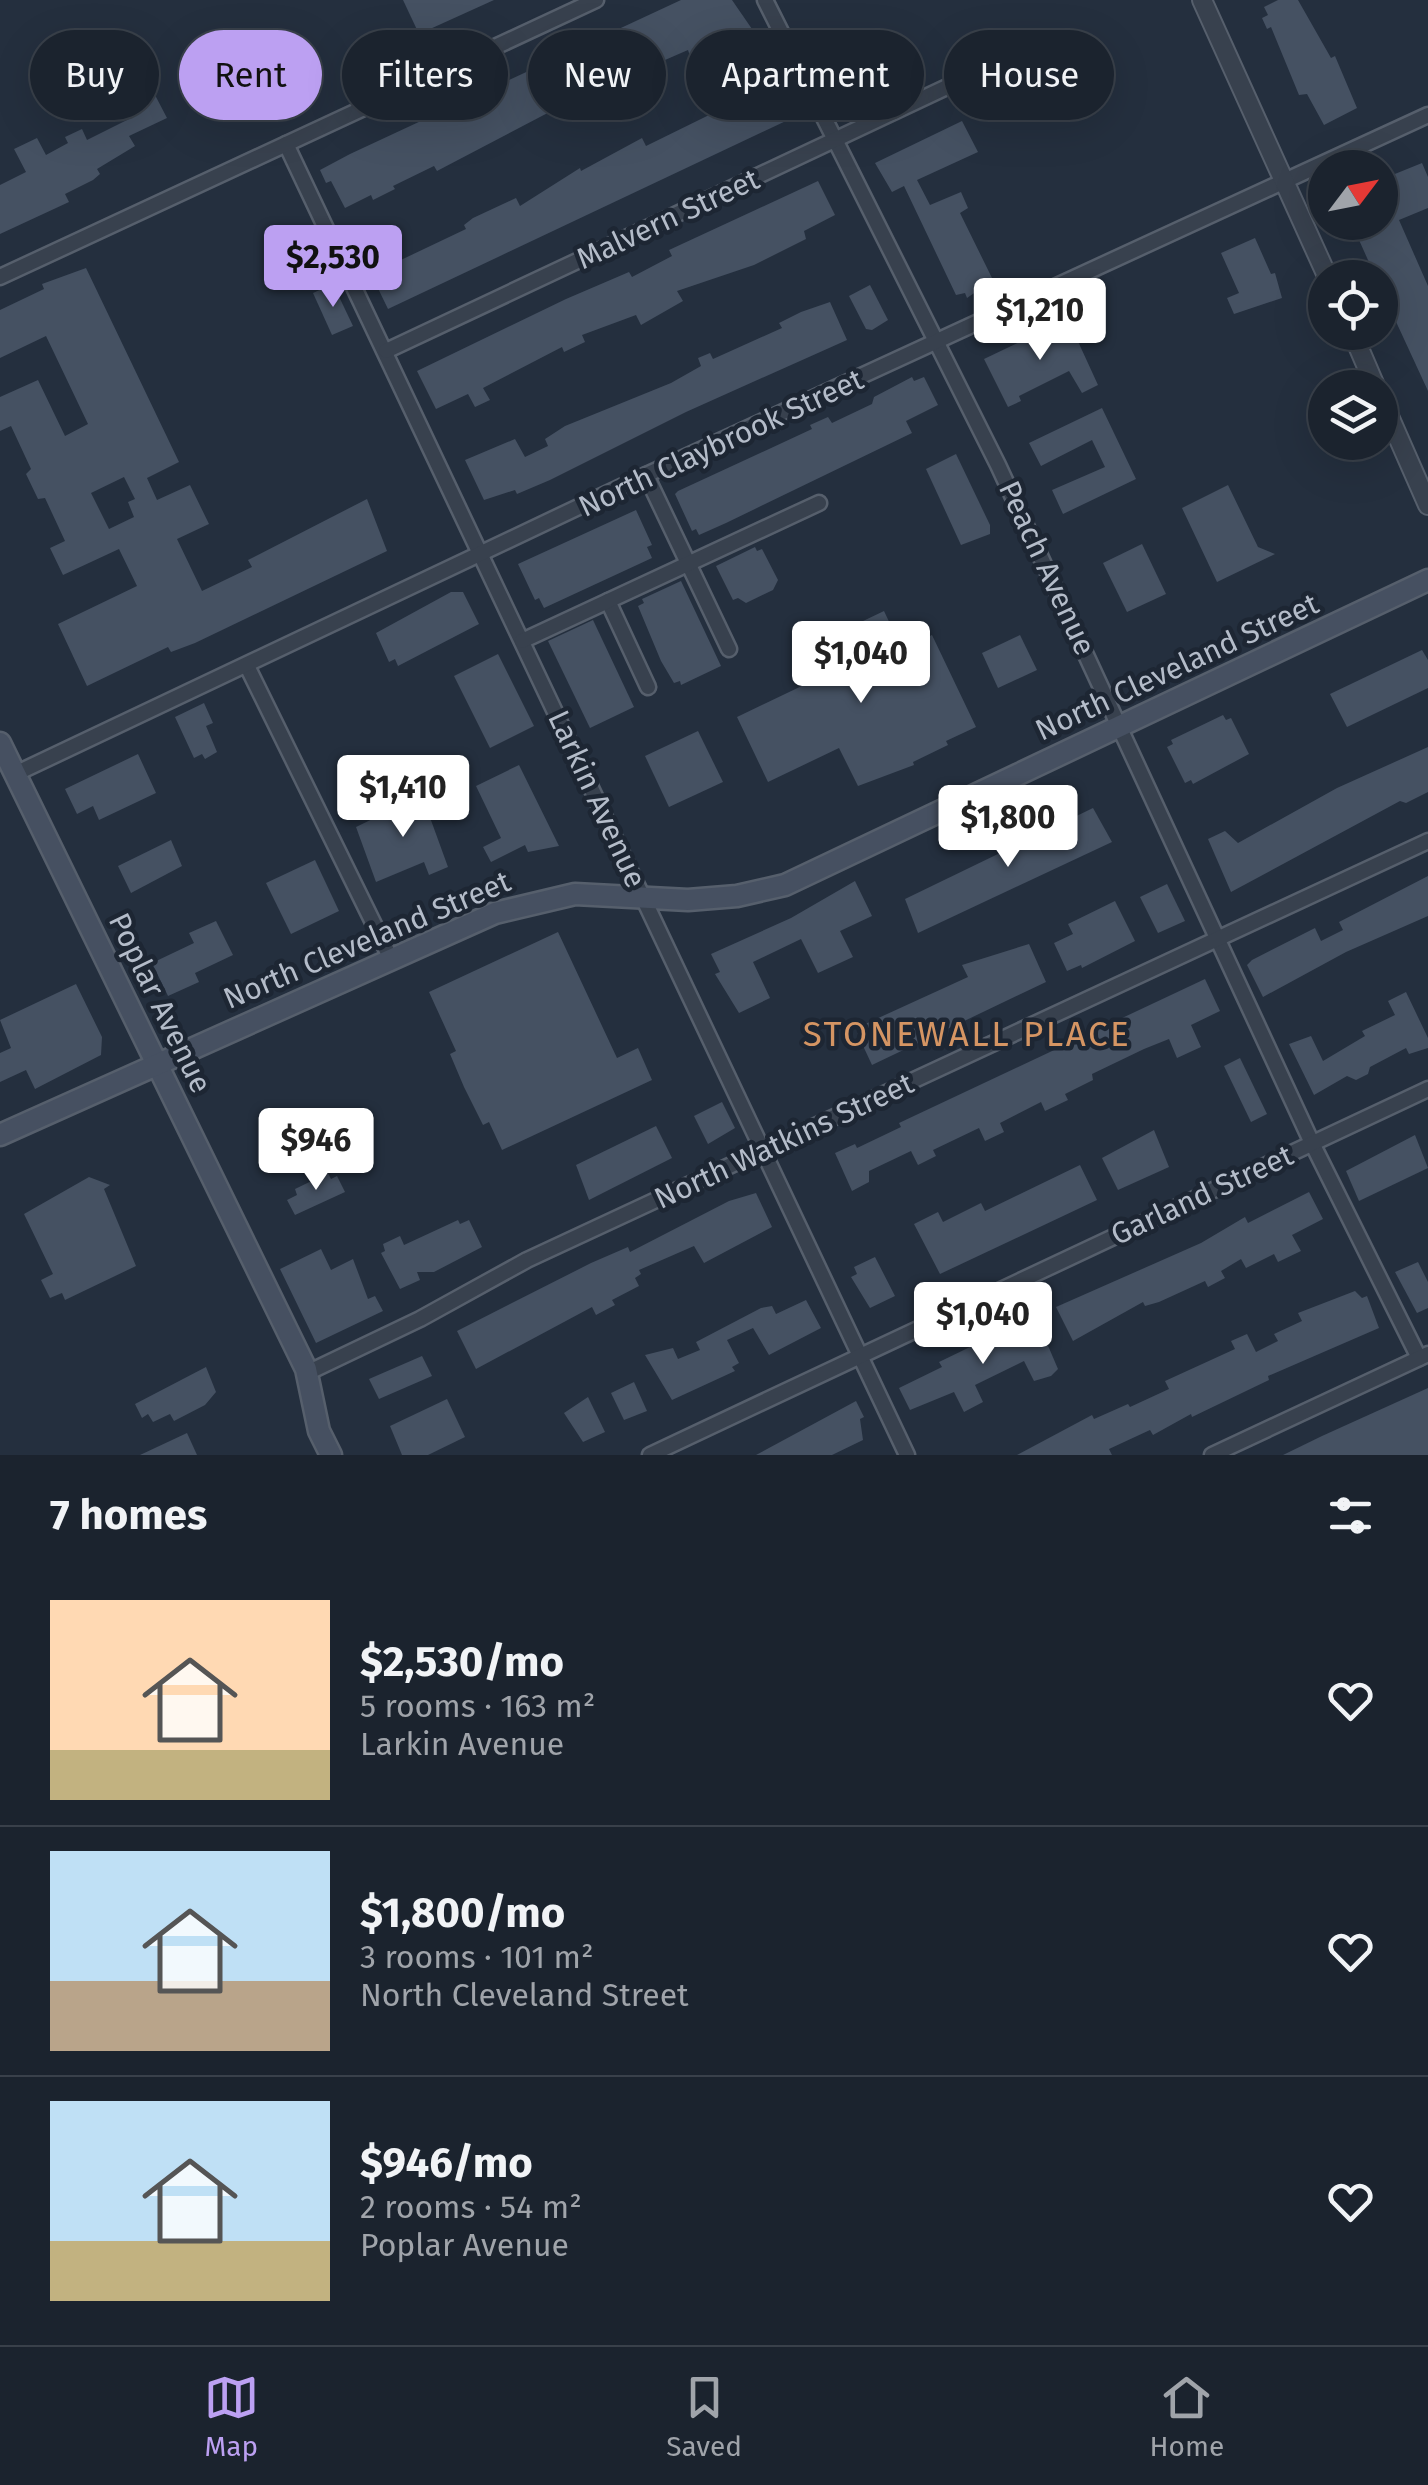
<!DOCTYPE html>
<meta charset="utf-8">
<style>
body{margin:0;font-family:"Fira Sans",sans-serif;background:#282f3a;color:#f1f3f6;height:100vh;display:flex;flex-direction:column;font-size:38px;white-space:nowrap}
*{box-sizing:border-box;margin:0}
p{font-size:32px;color:#a0a4aa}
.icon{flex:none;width:55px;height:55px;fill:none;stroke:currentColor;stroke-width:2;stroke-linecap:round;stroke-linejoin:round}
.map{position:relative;height:1455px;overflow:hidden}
.panel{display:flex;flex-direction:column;background:#1b232e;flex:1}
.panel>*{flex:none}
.hud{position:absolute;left:30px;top:30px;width:1370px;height:90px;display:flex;gap:20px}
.needle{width:65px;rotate:58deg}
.buttons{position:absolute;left:1308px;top:150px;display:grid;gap:20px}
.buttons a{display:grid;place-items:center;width:90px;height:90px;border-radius:50%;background:#1b232e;box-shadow:0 10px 40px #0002,0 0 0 2px #39404a;font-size:50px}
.price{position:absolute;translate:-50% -85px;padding:0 22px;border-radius:10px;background:#fff;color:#222;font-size:32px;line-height:65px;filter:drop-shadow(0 2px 5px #0008)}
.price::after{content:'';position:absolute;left:50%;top:60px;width:30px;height:22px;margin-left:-15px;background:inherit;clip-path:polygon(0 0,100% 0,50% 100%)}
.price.active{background:#bca0f2;color:#111}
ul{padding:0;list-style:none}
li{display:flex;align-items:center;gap:30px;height:250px;padding:0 50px}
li+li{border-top:2px solid #39404a}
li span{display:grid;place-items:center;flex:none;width:280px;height:200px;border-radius:0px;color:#555}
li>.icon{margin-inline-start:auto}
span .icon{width:120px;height:120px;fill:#fffc;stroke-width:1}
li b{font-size:42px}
h2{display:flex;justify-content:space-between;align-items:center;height:120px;padding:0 50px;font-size:42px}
.pill{padding:0 35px;border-radius:45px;background:#1b232e;box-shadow:0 10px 40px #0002,0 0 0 2px #39404a;font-size:35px;line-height:90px}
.pill.active{background:#bca0f2;color:#111}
.dock{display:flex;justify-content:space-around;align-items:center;height:140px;border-top:2px solid #39404a;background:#1b232e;font-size:28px;color:#a0a4aa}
.dock a{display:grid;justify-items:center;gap:5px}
.dock .active{color:#bca0f2}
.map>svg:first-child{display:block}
</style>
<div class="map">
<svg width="1428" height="1455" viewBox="0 0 1428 1455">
<rect width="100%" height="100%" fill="#242f3e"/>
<g fill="#455162" fill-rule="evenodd">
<polygon points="403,0 494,0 419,34"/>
<polygon points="681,0 732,0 752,29 691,59 688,50 665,60 608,88 611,93 566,117 561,106 437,171 434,166 393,186 395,189 373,200 371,195 345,208 331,181 326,183 320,170 350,154"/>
<polygon points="1278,0 1298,0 1331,58 1335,56 1357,108 1324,125 1307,94 1299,95 1271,27 1267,29 1262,18 1268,15 1264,7"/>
<polygon points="875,32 897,75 846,99 824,56 844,43 846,47"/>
<polygon points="242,66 260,102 236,114 218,78"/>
<polygon points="772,84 788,120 388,309 372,276 384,268 466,229 464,225 473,218 516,198 520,206 580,168 581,171 642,138 646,146"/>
<polygon points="155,95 167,118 129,136 135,146 97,169 100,174 93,180 65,194 69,202 0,234 0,185 26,172 14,149 37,138 46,155 68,143 65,137 82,129 87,140 131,118 127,109"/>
<polygon points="962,121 978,152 917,180 930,205 961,192 968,208 960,213 993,280 967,298 965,293 956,295 904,186 892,192 875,163"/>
<polygon points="1422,163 1428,177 1428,208 1399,220 1428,286 1428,391 1380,287 1380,278 1376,278 1351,222 1380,222 1380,180"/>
<polygon points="818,181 835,215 804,231 806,239 754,265 677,291 683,301 641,325 636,315 582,335 585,342 564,352 562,347 483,388 490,400 475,407 468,394 436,409 417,371 566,299 629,272 632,277 672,256 669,250"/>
<polygon points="1255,238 1271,274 1275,273 1282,298 1234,314 1227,298 1239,293 1221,253"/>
<path d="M86 268 179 462 147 478 157 500 190 485 209 524 177 539 202 591 252 567 248 560 367 499 387 551 195 643 171 652 168 647 87 686 58 624 137 586 119 549 63 575 50 548 65 541 45 498 38 499 26 474 31 469 11 426 0 431V397L38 380 65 436 88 424 46 336 0 358V310L44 289 42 284ZM124 477 135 499 128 502 134 517 109 529 91 493Z"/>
<polygon points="333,284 353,326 332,335 313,293"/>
<polygon points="870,285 888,320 872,330 866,329 849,296"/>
<polygon points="830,302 847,340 686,412 550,480 517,494 515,490 484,500 465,460 515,439 525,457 548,446 545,439 565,426 671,383 701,366 698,358 710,353 713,359 782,328 779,323 801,312"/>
<polygon points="1059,323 1061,328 1070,324 1098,385 1082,393 1069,371 1019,396 1021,401 1008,407 984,359"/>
<polygon points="912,377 914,381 924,377 938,405 906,421 912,433 726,523 699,535 696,529 692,531 675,494 678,491 812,429 810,425 828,417 832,423 872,404 874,397"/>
<polygon points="1102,408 1136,479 1063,514 1052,490 1105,467 1092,440 1041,466 1029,443"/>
<polygon points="956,454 990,525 990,534 961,545 926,469"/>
<polygon points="1228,485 1258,547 1275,554 1217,582 1182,508"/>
<polygon points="636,510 652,545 647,547 652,558 544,608 539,598 535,600 518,564"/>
<polygon points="1142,544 1166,594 1127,612 1103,563"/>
<polygon points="755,547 757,551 762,549 778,580 773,590 746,603 738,598 733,600 716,566"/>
<polygon points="681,581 721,666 681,685 680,681 674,683 661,661 638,606 644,603 642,599"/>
<polygon points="451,592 463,592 479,624 398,666 395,659 389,662 376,633"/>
<polygon points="884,611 902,649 932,635 976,727 946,741 948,745 913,762 914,765 858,786 839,748 768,782 737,717 808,683 794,654"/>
<polygon points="593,620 634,707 590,728 548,641"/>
<polygon points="1020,635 1037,670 998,688 982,653"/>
<polygon points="1422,650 1428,660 1428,688 1347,727 1330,694"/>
<polygon points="498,654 534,726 490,748 454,676"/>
<polygon points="204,703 213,723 206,726 217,752 205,759 202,754 194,758 175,717"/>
<polygon points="1223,715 1226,720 1231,718 1249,754 1193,784 1191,780 1185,783 1167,747 1173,744 1171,740"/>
<polygon points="698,731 723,782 669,807 645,756"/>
<polygon points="1428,747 1428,792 1406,803 1400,801 1231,892 1208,839 1225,831 1238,843 1337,788"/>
<polygon points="138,754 156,793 99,820 93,806 77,814 65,789"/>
<polygon points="519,765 559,846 528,852 525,845 491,862 483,847 501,838 476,786"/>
<polygon points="428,792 436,808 428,812 448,867 429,875 424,862 376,882 356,827"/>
<polygon points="1093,808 1112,842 918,933 905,899"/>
<polygon points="171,840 182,866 131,893 118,866"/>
<polygon points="315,860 339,911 291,934 266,883"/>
<polygon points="1428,876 1428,916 1346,952 1263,997 1247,965 1252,960 1315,928 1321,941 1343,930 1339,922"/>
<polygon points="855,881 872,916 840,931 853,957 818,973 801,939 753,962 770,998 739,1013 715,974 720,972 711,954 791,918"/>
<polygon points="1167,884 1185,921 1158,933 1140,897"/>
<polygon points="1115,901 1135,941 1082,968 1081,965 1067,971 1054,943 1073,934 1068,924"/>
<polygon points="216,921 233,955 195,973 199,982 168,996 152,963 194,943 189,933"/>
<polygon points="558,932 617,1058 638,1048 652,1080 502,1150 489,1122 483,1125 464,1087 450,1054 456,1051 429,992"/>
<polygon points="1029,944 1046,982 872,1065 857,1033 865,1030 863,1025 968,977 962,965"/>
<polygon points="1205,979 1220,1011 1191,1025 1201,1047 1177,1058 1169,1039 1144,1049 1092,1074 1093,1080 1065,1094 1068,1100 1045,1111 1041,1102 1000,1123 1004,1132 985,1141 979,1128 933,1150 936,1156 918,1165 911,1151 869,1171 869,1182 852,1191 835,1153 855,1144 857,1148 901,1127 899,1123"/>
<polygon points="76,984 102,1037 101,1055 35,1089 26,1070 0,1082 0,1053 11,1048 0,1020"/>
<polygon points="1406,992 1428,1038 1428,1048 1409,1054 1406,1048 1370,1067 1368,1074 1356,1080 1347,1076 1314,1095 1289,1044 1311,1036 1323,1061 1365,1036 1362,1031 1395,1015 1388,1001"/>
<polygon points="1240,1058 1267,1114 1251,1122 1224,1066"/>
<polygon points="722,1102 735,1128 708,1144 694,1116"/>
<polygon points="656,1126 672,1158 589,1200 576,1165"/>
<polygon points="1154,1130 1169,1167 1118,1190 1102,1158"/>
<polygon points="1415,1135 1428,1168 1359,1201 1346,1171"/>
<polygon points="1080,1165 1097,1200 940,1274 914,1224 938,1212 943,1222 981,1203 985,1211"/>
<polygon points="328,1173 331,1179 337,1176 345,1192 295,1215 287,1200 297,1195 295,1189"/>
<polygon points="89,1177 110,1185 104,1189 136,1266 65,1300 62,1293 50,1298 41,1280 53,1274 24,1214"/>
<polygon points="1309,1192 1323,1219 1292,1235 1301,1251 1278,1262 1274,1254 1246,1268 1241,1259 1221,1271 1225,1278 1208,1287 1205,1281 1159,1302 1145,1306 1143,1302 1073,1341 1056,1307 1201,1243 1245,1217 1248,1223"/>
<polygon points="756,1193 772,1227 704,1263 694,1246 639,1270 641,1274 635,1278 639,1286 612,1300 615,1305 596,1315 592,1307 476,1369 457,1331 591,1263 628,1247 630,1252 729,1201"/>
<polygon points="458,1220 460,1224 469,1220 482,1247 434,1272 417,1272 420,1280 400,1289 381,1253 385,1251 383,1244 400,1236 404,1245"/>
<polygon points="321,1249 331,1270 353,1259 368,1299 375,1296 383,1311 316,1343 280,1269"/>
<polygon points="875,1257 895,1296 870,1308 851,1277 857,1274 854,1267"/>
<polygon points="1418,1262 1428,1282 1428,1308 1417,1313 1395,1272"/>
<polygon points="1355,1291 1362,1298 1367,1296 1379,1328 1268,1376 1269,1380 1192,1417 1191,1414 1153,1435 1150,1430 1109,1449 1112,1455 1017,1455 1092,1415 1094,1419 1128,1404 1130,1407 1169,1389 1165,1381 1235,1349 1231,1341 1247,1334 1256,1352 1278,1341 1274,1334 1302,1321 1298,1313"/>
<polygon points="806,1300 821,1328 769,1355 753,1328 727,1340 739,1363 732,1367 735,1371 672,1400 645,1355 673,1348 678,1359 700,1350 696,1342 761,1308 772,1306 776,1314"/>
<polygon points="1026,1320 1030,1327 1036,1324 1049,1348 1058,1369 1051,1376 1034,1381 1024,1361 975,1385 983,1402 964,1412 954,1392 910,1410 899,1388 942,1367 939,1362"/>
<polygon points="422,1356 432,1376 379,1399 369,1379"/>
<polygon points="206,1367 216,1392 205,1405 174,1421 170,1414 153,1422 148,1414 142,1418 135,1404"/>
<polygon points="634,1382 647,1411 624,1420 611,1393"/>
<polygon points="1428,1388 1428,1455 1283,1455 1322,1436"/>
<polygon points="588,1397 605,1432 583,1442 564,1413"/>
<polygon points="447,1399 465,1437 428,1455 402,1455 390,1426"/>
<polygon points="856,1401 864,1417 860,1419 863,1440 832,1455 756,1455"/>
<polygon points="187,1433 197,1455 140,1455"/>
</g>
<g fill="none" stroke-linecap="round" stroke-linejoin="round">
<g stroke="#565f6c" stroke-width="19">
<g id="minor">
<polyline points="765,0 998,465 1312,1143 1419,1358"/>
<polyline points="286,144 907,1455"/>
<polyline points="0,277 596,0"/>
<polyline points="386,351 949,86"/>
<polyline points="646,475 729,649"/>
<polyline points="608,601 648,687"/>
<polyline points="522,641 819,503"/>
<polyline points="247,666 391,959"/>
<polyline points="15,774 646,475 1428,115"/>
<polyline points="307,1373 420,1319 527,1260 1428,841"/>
<polyline points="650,1455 1428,1089"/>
<polyline points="1212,1455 1428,1354"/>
</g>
</g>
<g stroke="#565f6c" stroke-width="22">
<g id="tertiary">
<polyline points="1202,0 1328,278"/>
<polyline points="1352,332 1376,388"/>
<polyline points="1380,396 1428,505"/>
</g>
</g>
<g stroke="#565f6c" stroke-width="25">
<g id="secondary">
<polyline points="0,743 306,1369 319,1431 331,1455"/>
<polyline points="0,1135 495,913 575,894 688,900 737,896 785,885 1428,580"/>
</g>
</g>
<use href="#minor" stroke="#38414e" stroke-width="14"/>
<use href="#tertiary" stroke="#38414e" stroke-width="18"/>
<use href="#secondary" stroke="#465061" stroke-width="20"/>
</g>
<g text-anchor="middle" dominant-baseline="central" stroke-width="9" stroke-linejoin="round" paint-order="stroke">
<g font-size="30" fill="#b4bcc9" stroke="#1d2633">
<text transform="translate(668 219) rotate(-25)">Malvern Street</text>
<text transform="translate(721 443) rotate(-25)">North Claybrook Street</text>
<text transform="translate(1047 568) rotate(65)">Peach Avenue</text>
<text transform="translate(1177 667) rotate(-25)">North Cleveland Street</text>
<text transform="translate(597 799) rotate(65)">Larkin Avenue</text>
<text transform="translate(367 940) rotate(-23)">North Cleveland Street</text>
<text transform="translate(160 1003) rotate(64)">Poplar Avenue</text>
<text transform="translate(784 1141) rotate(-25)">North Watkins Street</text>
<text transform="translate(1202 1195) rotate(-25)">Garland Street</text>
</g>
<g font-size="35" letter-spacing="2.5" fill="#d59563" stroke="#1d2633">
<text x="967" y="1034">STONEWALL PLACE</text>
</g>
</g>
</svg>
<div class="buttons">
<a><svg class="needle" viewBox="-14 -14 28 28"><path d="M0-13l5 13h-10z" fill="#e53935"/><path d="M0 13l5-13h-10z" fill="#a0a4aa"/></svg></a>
<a><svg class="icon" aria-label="locate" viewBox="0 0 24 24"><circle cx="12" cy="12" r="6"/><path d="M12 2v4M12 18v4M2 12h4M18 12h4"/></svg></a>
<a><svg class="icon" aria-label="layers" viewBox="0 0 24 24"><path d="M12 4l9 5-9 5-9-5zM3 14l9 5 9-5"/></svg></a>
</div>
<b class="price active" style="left:333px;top:310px">$2,530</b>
<b class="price" style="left:1040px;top:363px">$1,210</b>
<b class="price" style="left:861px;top:706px">$1,040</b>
<b class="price" style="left:403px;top:840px">$1,410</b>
<b class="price" style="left:1008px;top:870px">$1,800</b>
<b class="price" style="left:316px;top:1193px">$946</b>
<b class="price" style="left:983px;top:1367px">$1,040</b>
<div class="hud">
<a class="pill">Buy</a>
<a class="pill active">Rent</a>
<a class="pill">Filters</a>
<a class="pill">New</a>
<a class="pill">Apartment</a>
<a class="pill">House</a>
</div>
</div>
<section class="panel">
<h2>7 homes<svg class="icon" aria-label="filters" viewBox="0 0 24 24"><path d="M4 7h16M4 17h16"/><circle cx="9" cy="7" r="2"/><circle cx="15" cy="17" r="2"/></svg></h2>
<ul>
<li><span style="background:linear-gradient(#ffd9b3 75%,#c2b280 0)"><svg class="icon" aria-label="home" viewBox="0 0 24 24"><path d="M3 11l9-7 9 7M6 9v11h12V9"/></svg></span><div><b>$2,530/mo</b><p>5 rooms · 163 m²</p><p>Larkin Avenue</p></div><svg class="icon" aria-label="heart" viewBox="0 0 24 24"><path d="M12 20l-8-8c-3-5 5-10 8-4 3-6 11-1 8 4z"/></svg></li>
<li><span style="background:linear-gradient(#bfe0f5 65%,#b9a48a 0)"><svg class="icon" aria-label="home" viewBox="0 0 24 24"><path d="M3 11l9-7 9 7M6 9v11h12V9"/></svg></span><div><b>$1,800/mo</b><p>3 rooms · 101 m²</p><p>North Cleveland Street</p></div><svg class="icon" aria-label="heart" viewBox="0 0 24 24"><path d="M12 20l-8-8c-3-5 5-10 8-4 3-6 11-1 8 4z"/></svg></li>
<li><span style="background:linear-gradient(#bfe0f5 70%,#c2b280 0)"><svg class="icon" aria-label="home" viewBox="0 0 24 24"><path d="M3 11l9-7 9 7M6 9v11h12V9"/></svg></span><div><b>$946/mo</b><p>2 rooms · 54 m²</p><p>Poplar Avenue</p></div><svg class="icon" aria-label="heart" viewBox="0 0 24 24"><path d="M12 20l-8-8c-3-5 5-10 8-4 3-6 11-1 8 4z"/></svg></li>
</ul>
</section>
<nav class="dock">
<a class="active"><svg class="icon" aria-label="map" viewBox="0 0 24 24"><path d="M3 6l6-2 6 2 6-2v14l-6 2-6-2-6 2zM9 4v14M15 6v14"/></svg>Map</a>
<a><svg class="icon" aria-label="saved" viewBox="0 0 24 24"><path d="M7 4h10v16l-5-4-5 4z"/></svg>Saved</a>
<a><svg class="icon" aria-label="home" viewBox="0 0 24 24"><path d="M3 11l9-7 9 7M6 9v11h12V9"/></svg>Home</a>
</nav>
